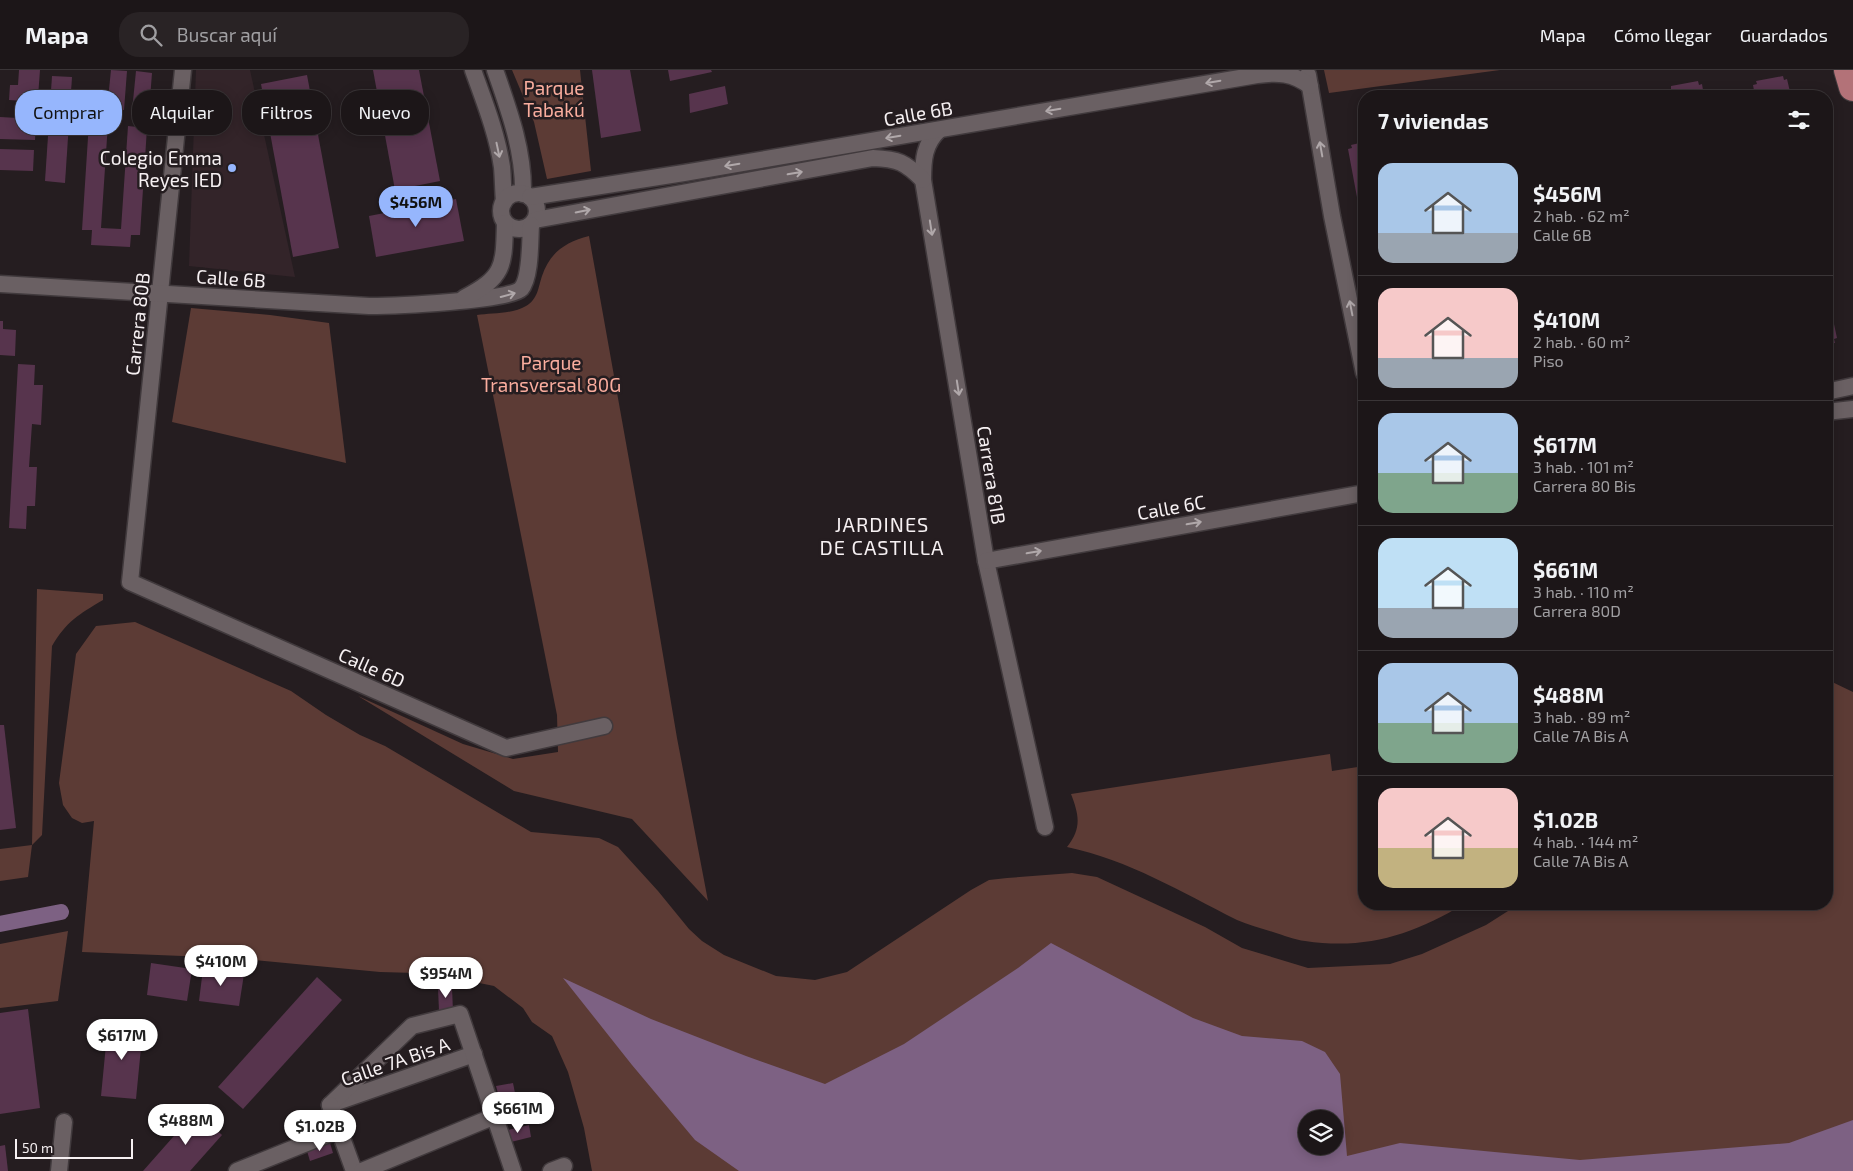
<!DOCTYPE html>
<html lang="es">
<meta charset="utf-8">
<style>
body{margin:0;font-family:"Exo 2",sans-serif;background:#292325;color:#f1f3f6;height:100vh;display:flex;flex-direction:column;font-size:19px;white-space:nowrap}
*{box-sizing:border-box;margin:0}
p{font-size:16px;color:#a09fa2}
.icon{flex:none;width:28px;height:28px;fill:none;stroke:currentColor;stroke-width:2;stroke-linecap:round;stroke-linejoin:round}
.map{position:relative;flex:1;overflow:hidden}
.side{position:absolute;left:1358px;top:20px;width:475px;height:820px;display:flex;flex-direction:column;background:#1c1618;border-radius:20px;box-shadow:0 2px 12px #0003,0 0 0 1px #3a3537}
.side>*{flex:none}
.hud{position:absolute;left:15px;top:20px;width:475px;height:45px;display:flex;gap:10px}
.controls{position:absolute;left:1298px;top:1040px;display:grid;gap:10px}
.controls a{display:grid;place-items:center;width:45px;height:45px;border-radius:50%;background:#1c1618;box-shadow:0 2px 12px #0003,0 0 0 1px #3a3537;font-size:25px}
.scale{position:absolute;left:15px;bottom:12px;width:118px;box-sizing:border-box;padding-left:5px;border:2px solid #f6f0f2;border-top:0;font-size:14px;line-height:18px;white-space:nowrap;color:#f6f0f2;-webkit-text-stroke:4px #251d20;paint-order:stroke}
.price{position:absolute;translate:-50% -42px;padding:0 11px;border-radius:18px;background:#fff;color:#222;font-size:16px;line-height:32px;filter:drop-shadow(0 1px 2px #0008)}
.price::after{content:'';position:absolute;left:50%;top:30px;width:15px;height:11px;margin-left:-8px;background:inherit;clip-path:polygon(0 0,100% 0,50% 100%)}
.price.selected{background:#96b6fd;color:#111}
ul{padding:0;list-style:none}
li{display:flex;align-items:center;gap:15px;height:125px;padding:0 20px}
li+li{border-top:1px solid #3a3537}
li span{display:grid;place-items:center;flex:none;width:140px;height:100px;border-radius:15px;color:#555}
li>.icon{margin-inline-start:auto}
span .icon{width:60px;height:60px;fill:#fffc;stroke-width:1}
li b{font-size:21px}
h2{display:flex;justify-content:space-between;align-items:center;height:60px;padding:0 20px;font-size:21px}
.chip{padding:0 18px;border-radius:20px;background:#1c1618;box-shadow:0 2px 12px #0003,0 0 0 1px #3a3537;font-size:18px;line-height:45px}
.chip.selected{background:#96b6fd;color:#111}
header{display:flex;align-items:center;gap:30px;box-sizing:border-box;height:70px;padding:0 25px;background:#1c1618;border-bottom:1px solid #3a3537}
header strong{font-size:24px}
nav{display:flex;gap:28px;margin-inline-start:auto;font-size:18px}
.search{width:350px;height:45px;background:#292325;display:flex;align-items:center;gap:12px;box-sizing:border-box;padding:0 18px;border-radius:20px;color:#a09fa2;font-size:19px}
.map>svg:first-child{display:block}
</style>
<header>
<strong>Mapa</strong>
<div class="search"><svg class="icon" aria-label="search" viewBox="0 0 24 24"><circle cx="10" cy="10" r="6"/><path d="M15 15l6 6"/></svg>Buscar aquí</div>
<nav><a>Mapa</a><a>Cómo llegar</a><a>Guardados</a></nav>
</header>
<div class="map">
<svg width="1853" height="1101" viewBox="0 0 1853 1101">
<rect width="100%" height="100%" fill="#251d20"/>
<polygon fill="#332429" points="196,0 250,0 295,207 189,196"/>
<g fill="#5c3b35" fill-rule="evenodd">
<polygon points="512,0 580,0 591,101 547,109 534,52"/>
<polygon points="1324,0 1500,0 1329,23"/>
<path d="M589 166 648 496 677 668 708 831 632 749 514 721 358 626 463 674 513 689 558 682 557 645 477 245C491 243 513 244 526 236 538 229 538 218 542 206 550 182 566 172 589 166Z"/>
<polygon points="191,238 270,245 329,253 346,393 172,352"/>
<path d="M37 519 103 524V530C79 544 66 552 52 576L42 765 32 775 28 807 0 811V779L32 775Z"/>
<path d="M135 552 291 621 326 645 360 665 385 676 531 762 599 768 618 777 658 821 689 859 702 871 724 885 776 906 815 910 847 902 971 820 989 810 1007 808 1072 803 1097 807 1205 857 1242 878 1308 898 1390 894 1422 884 1486 855 1519 834H1826V610H1828L1853 622V1101H592L584 1058 568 1002 552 966 532 952 523 938 494 916 450 907 416 903 380 902 233 888 82 882 94 751 82 753 72 748 63 735 59 713 76 584 96 556ZM1306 1049H1334V1076H1306Z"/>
<path d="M1330 684 1332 701 1364 696V834H1464C1412 865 1366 880 1305 871 1295 870 1283 865 1273 862 1261 858 1248 855 1237 850 1181 822 1129 790 1067 777 1082 758 1079 745 1071 724Z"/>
<polygon points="68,861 58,931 0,938 0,874"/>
</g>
<path fill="#7d6183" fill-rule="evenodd" d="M1051 873 1193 948 1242 966 1302 971 1325 982 1340 1004 1347 1086 1400 1073 1580 1090 1789 1073 1853 1050V1101H739L695 1070 632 995 563 908 651 949 746 986 825 1014 904 974 1018 898ZM1306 1049H1334V1076H1306Z"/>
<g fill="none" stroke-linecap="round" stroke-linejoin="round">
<polyline stroke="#7d6183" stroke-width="16" points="0,854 61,842"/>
</g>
<g fill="#57344d">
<polygon points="19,0 40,0 38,27 24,26 23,31 9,30 10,15 18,15"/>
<polygon points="111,0 127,1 124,40 107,39"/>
<polygon points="373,0 419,0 440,111 395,120"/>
<polygon points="592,0 630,0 641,61 601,68"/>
<polygon points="668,0 711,0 712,2 670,11"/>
<polygon points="136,1 152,3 149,42 132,41"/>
<polygon points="307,5 339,178 293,187 261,14"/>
<polygon points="52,6 72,7 65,113 45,111"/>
<polygon points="1783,6 1784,10 1787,9 1791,26 1755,26 1753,15 1757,14 1756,11"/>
<polygon points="1698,11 1699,15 1702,14 1704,26 1668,26 1667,21 1671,20 1671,16"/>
<polygon points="725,16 728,34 690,43 689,24"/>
<polygon points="0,47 36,49 35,70 0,69"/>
<polygon points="89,52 108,53 101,158 121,159 128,56 147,58 140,165 131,165 130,177 91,175 92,160 82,160"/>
<polygon points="1364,72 1364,137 1359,138 1348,79 1352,78 1351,75"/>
<polygon points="0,79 34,80 33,101 0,100"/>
<polygon points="456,129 464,171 376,187 369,146"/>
<polygon points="1826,217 1837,268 1834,269 1835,273 1826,274"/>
<polygon points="0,251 3,251 3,259 16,260 15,286 0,285"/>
<polygon points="18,294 35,295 34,315 43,315 41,355 32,354 29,397 37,397 35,436 27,436 26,459 9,458"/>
<polygon points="0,655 4,655 16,758 0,760"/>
<polygon points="151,893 192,899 187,931 147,925"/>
<polygon points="203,899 244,904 239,936 199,931"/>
<polygon points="317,907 342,930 243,1039 218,1017"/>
<polygon points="438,918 452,918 453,941 439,941"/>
<polygon points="28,939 40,1038 0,1044 0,943"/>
<polygon points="108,954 143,957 136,1029 101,1026"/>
<polygon points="513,1013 515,1023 499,1027 496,1016"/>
<polygon points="196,1041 222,1065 190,1101 143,1101"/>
<polygon points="529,1055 531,1067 507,1073 504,1061"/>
<polygon points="330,1073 333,1083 310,1091 307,1081"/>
<polygon points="5,1075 8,1101 0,1101 0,1076"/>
</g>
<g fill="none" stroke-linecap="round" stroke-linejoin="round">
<g stroke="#413a3d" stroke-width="19">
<g id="minor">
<polyline points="183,0 130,512 506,678 604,656"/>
<path d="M473 0C484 31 497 63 502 97 503 108 503 120 504 132"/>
<path d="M495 0C509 40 524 81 523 124"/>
<polyline points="1308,5 1332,146 1364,303"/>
<path d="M939 60C924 74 923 90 923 110L986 491 1045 757"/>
<circle cx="519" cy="141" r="18"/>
<path d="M530 127 684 103 1257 5C1278 2 1293 3 1310 16"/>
<path d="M535 150 873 88C898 89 905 92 923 110"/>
<path d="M0 214 369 236C391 236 511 231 521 219 531 208 530 170 531 155"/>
<path d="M464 228C504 207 504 197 505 153"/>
<polyline points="1826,322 1853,316"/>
<polyline points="1826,342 1853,339"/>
<polyline points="986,491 1364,423"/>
<polyline points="334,1033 474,984"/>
<polyline points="330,1035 412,956 460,944 513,1101"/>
<polyline points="330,1035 354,1101"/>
<polyline points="59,1101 64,1052"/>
<polyline points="237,1101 339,1060"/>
<polyline points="362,1101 495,1046"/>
<polyline points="551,1101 564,1096"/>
</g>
</g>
<g stroke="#413a3d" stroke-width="30">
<polyline id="trunk" points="1848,0 1853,17"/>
</g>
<use href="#minor" stroke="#6a6063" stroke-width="16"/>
<use href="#trunk" stroke="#b37278" stroke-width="28"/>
</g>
<defs><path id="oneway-shaft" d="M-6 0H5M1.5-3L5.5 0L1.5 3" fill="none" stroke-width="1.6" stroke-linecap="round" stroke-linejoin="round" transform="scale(1.25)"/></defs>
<g stroke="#b0a8aa">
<use href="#oneway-shaft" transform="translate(1213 12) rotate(170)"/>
<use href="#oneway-shaft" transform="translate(1053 40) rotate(170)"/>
<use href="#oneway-shaft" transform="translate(893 67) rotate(170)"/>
<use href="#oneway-shaft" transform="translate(1321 79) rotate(-100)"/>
<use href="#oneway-shaft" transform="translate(498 80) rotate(78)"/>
<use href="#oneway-shaft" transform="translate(732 95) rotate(170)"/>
<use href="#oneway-shaft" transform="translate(795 103) rotate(-10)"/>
<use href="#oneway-shaft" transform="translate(583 141) rotate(-11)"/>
<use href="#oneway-shaft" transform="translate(931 158) rotate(81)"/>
<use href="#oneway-shaft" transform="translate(508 225) rotate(-15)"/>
<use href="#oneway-shaft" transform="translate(1351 238) rotate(-101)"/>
<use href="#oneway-shaft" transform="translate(958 318) rotate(81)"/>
<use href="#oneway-shaft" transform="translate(1194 453) rotate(-10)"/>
<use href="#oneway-shaft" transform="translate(1034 482) rotate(-10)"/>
</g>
<circle fill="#96b6fd" stroke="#251d20" stroke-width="2" cx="232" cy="98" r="5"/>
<g text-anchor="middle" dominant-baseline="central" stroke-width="5" stroke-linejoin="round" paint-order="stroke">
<g font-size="19" fill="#faad9e" stroke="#251d20">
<text x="554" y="17">Parque<tspan x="554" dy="22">Tabakú</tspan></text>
<text x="551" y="292">Parque<tspan x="551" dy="22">Transversal 80G</tspan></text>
</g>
<g font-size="19" fill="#f6f0f2" stroke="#251d20">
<text transform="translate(918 43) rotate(-10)">Calle 6B</text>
<text transform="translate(231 208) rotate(4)">Calle 6B</text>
<text transform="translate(137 254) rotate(-84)">Carrera 80B</text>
<text transform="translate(992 405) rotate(81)">Carrera 81B</text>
<text transform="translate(1171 437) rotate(-10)">Calle 6C</text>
<text transform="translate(372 597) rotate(24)">Calle 6D</text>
<text transform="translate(395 991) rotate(-19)">Calle 7A Bis A</text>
</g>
<g font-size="19" fill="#f6f0f2" stroke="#251d20" text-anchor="end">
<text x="222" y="87">Colegio Emma<tspan x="222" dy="22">Reyes IED</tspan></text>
</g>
<g font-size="20" letter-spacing="1" fill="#f6f0f2" stroke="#251d20">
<text x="882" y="454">JARDINES<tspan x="882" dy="23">DE CASTILLA</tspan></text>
</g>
</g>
</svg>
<div class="controls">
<a><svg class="icon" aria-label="layers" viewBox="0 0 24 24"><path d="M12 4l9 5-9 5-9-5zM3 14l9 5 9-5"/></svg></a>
</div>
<div class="scale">50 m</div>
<b class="price selected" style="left:416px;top:158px">$456M</b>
<b class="price" style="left:221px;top:917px">$410M</b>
<b class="price" style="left:446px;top:929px">$954M</b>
<b class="price" style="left:122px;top:991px">$617M</b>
<b class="price" style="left:518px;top:1064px">$661M</b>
<b class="price" style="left:186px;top:1076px">$488M</b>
<b class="price" style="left:320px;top:1082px">$1.02B</b>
<div class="hud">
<a class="chip selected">Comprar</a>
<a class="chip">Alquilar</a>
<a class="chip">Filtros</a>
<a class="chip">Nuevo</a>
</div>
<section class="side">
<h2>7 viviendas<svg class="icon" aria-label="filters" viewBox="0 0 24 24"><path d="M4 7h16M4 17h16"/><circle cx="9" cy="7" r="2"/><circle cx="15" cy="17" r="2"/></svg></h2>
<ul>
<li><span style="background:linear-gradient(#a9c7e8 70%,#9aa5b1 0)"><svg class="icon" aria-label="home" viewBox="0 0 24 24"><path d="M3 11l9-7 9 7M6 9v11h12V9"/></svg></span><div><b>$456M</b><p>2 hab. · 62 m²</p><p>Calle 6B</p></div></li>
<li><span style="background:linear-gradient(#f6c9c9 70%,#9aa5b1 0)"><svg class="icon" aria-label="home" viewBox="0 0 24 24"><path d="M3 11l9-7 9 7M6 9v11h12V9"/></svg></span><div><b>$410M</b><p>2 hab. · 60 m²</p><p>Piso</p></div></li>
<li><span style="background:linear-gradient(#a9c7e8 60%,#7fa58c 0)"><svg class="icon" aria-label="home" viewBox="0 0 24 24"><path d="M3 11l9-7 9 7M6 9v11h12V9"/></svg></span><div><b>$617M</b><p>3 hab. · 101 m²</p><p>Carrera 80 Bis</p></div></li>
<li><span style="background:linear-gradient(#bfe0f5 70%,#9aa5b1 0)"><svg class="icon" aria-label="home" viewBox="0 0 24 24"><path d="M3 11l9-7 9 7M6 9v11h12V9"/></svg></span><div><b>$661M</b><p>3 hab. · 110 m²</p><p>Carrera 80D</p></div></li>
<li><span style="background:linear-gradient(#a9c7e8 60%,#7fa58c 0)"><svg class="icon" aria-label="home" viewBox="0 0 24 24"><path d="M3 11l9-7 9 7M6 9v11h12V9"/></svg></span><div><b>$488M</b><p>3 hab. · 89 m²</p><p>Calle 7A Bis A</p></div></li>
<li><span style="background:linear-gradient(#f6c9c9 60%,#c2b280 0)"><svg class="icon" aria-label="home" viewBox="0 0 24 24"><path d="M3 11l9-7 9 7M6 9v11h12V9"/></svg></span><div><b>$1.02B</b><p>4 hab. · 144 m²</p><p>Calle 7A Bis A</p></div></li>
</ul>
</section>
</div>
